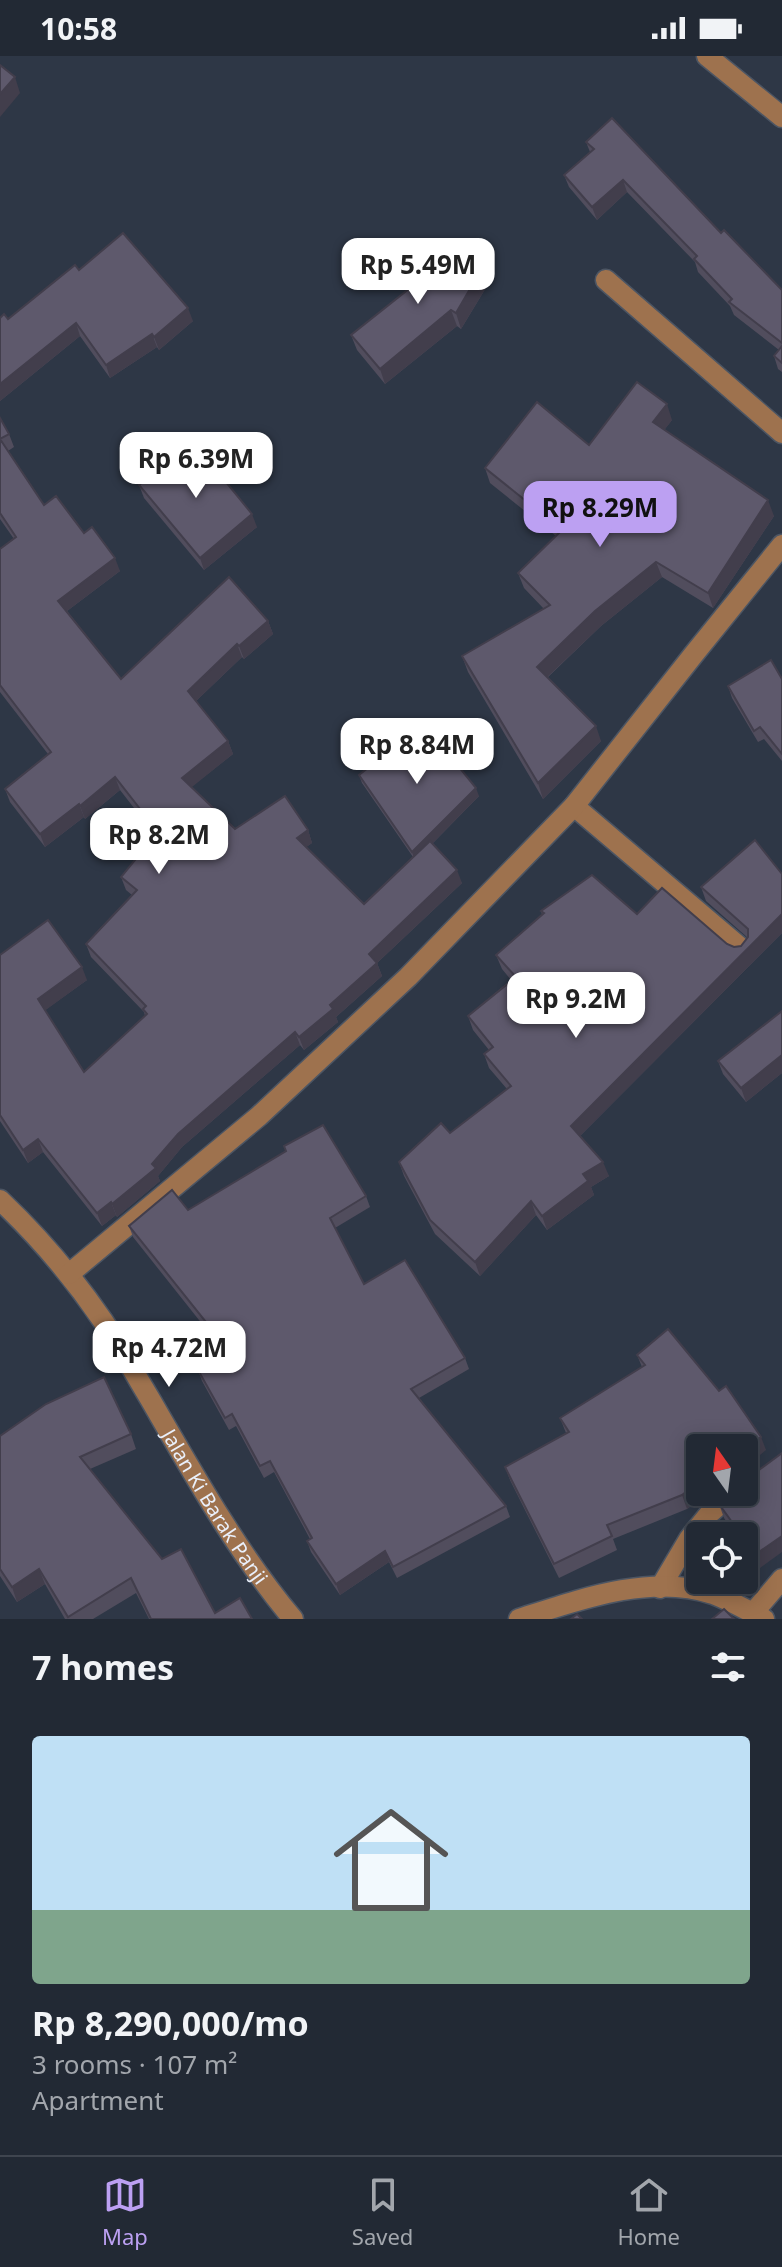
<!DOCTYPE html>
<meta charset="utf-8">
<style>
body{margin:0;font-family:"Noto Sans",sans-serif;background:#2a313c;color:#f1f3f6;height:100vh;display:flex;flex-direction:column;font-size:30px;white-space:nowrap}
*{box-sizing:border-box;margin:0}
p{font-size:26px;color:#a2a6ac}
.icon{flex:none;width:44px;height:44px;fill:none;stroke:currentColor;stroke-width:2;stroke-linecap:round;stroke-linejoin:round}
.map{position:relative;height:1563px;overflow:hidden}
.side{display:flex;flex-direction:column;background:#222934;flex:1}
.side>*{flex:none}
.needle{width:52px;rotate:346deg}
.controls{position:absolute;left:686px;top:1378px;display:grid;gap:16px}
.controls a{display:grid;place-items:center;width:72px;height:72px;border-radius:8px;background:#222934;box-shadow:0 4px 20px #0003,0 0 0 2px #3f454f;font-size:40px}
.price{position:absolute;translate:-50% -68px;padding:0 18px;border-radius:16px;background:#fff;color:#222;font-size:26px;line-height:52px;filter:drop-shadow(0 2px 4px #0008)}
.price::after{content:'';position:absolute;left:50%;top:48px;width:24px;height:18px;margin-left:-12px;background:inherit;clip-path:polygon(0 0,100% 0,50% 100%)}
.price.selected{background:#bca0f2;color:#111}
ul{padding:0;list-style:none}
li{display:grid;align-content:center;gap:16px;height:424px;padding:0 32px}
li+li{border-top:2px solid #3f454f}
li span{display:grid;place-items:center;height:248px;border-radius:8px;color:#555}
li>.icon{margin-inline-start:auto}
span .icon{width:144px;height:144px;fill:#fffc;stroke-width:1}
li b{font-size:34px}
h2{display:flex;justify-content:space-between;align-items:center;height:96px;padding:0 32px;font-size:34px}
.status{display:flex;justify-content:space-between;align-items:center;height:56px;padding:0 40px;background:#222934;direction:ltr}
.status svg{height:22px;fill:currentColor}
.tab-bar{display:flex;justify-content:space-around;align-items:center;height:112px;border-top:2px solid #3f454f;background:#222934;font-size:22px;color:#a2a6ac}
.tab-bar a{display:grid;justify-items:center;gap:4px}
.tab-bar .selected{color:#bca0f2}
.map>svg:first-child{display:block}
</style>
<div class="status"><b>10:58</b><svg viewBox="0 0 49 12"><path d="M0 12V9h3v3zM5 12V6h3v6zM10 12V3h3v9zM15 12V0h3v12zM26 1h20v11H26zM47 4h2v5h-2z"/></svg></div>
<div class="map">
<svg width="782" height="1563" viewBox="0 0 782 1563">
<rect width="100%" height="100%" fill="#2e3746"/>
<g fill="none" stroke-linecap="round" stroke-linejoin="round">
<g stroke="#4c5563" stroke-width="23">
<g id="minor">
<polyline points="707,0 782,61"/>
<polyline points="606,224 782,377"/>
<polyline points="574,750 741,892"/>
<path id="s1" d="M0 1144C39 1181 73 1221 103 1265 120 1290 134 1317 150 1343 194 1419 237 1496 293 1563"/>
<polyline points="69,1218 259,1060 408,921 574,750 694,598 782,489"/>
<polyline points="660,1532 689,1483 710,1457 734,1436"/>
<polyline points="753,1557 782,1523"/>
<path d="M519 1563C578 1544 651 1517 713 1538 731 1545 747 1554 764 1563"/>
</g>
</g>
<use href="#minor" stroke="#9e724e" stroke-width="20"/>
</g>
<g fill="#514d5d">
<polygon points="586,86 721,177 782,234 782,316 778,313 774,300 779,294 734,259 730,250 698,216 695,206 627,136 597,164 569,131 564,119 590,96"/>
<polygon points="79,214 193,265 159,294 157,291 110,322 80,280 0,345 0,262 8,263"/>
<polygon points="481,214 487,230 461,273 457,270 385,328 357,294 351,279"/>
<polygon points="0,362 9,378 14,391 8,395 44,449 84,477 120,515 67,555 121,623 268,565 273,578 244,603 242,601 196,645 228,685 233,698 191,731 235,773 308,774 312,787 306,791 364,848 413,801 362,727 359,719 479,740 432,788 462,827 377,907 382,920 336,961 338,966 304,994 300,989 182,1091 158,1120 160,1125 117,1161 116,1159 102,1170 43,1096 28,1107 0,1065 0,899 87,924 45,954 84,1016 145,960 144,956 91,901 86,888 132,839 126,834 121,821 155,779 120,734 85,763 84,761 45,791 10,746 5,733 48,698 0,636 0,493 14,483 0,463"/>
<polygon points="672,364 664,374 774,460 713,552 662,521 601,570 547,622 601,685 543,743 468,616 462,600 544,553 524,532 518,517 556,480 490,427 485,412 589,389"/>
<polygon points="139,429 257,471 204,514 144,442"/>
<polygon points="782,623 782,705 764,683 758,686 732,642 728,630"/>
<polygon points="782,818 782,877 580,1080 609,1120 591,1131 594,1139 547,1174 536,1159 480,1220 435,1178 404,1120 399,1106 450,1077 507,1033 489,1012 484,998 489,994 473,974 468,960 511,924 502,913 496,899 542,859 541,855 637,858 734,891 741,890 748,882 706,845 701,831"/>
<polygon points="782,955 782,1017 746,1046 723,1018 718,1005"/>
<polygon points="284,1090 366,1140 370,1151 335,1172 364,1228 465,1302 469,1313 419,1342 506,1450 510,1461 397,1522 389,1506 340,1539 311,1496 307,1485 310,1483 274,1416 264,1422 236,1370 229,1374 202,1325 198,1314 226,1298 133,1181 129,1170 188,1154 286,1095"/>
<polygon points="637,1299 766,1394 700,1392 700,1436 715,1436 709,1441 707,1438 687,1453 613,1483 617,1494 559,1522 510,1424 505,1411 566,1377 560,1362 642,1311"/>
<polygon points="131,1378 136,1393 90,1413 162,1503 215,1557 252,1563 149,1563 136,1537 93,1563 65,1563 45,1528 17,1546 0,1520 0,1380"/>
<polygon points="782,1397 760,1512 744,1489 744,1480 737,1480 724,1462 719,1448"/>
</g>
<g fill="#423e4c">
<polygon points="15,21 20,37 0,61 0,38"/>
<polygon points="623,124 627,136 597,164 592,151"/>
<polygon points="481,214 487,230 461,273 456,257"/>
<polygon points="188,252 193,265 159,294 154,281"/>
<polygon points="451,254 457,270 385,328 380,313"/>
<polygon points="76,267 80,280 0,345 0,328"/>
<polygon points="152,278 157,291 110,322 106,309"/>
<polygon points="667,348 672,364 659,381 653,366"/>
<polygon points="768,444 774,460 713,552 708,537"/>
<polygon points="252,458 257,471 204,514 200,502"/>
<polygon points="115,502 120,515 63,558 58,545"/>
<polygon points="656,506 662,521 601,570 542,626 537,611 595,555"/>
<polygon points="268,565 273,578 244,603 239,590"/>
<polygon points="237,588 242,601 193,648 188,635"/>
<polygon points="596,670 601,685 543,743 538,727"/>
<polygon points="228,685 233,698 187,735 182,722"/>
<polygon points="115,721 120,734 85,763 80,750"/>
<polygon points="476,732 479,740 415,805 412,796"/>
<polygon points="79,748 84,761 45,791 40,778"/>
<polygon points="308,774 312,787 301,795 297,782"/>
<polygon points="457,814 462,827 377,907 382,920 336,961 338,966 304,994 299,981 330,949 369,898"/>
<polygon points="782,858 782,877 576,1084 571,1070"/>
<polygon points="82,911 87,924 43,956 38,943"/>
<polygon points="295,976 300,989 182,1091 158,1120 160,1125 117,1161 112,1148 152,1108 178,1078"/>
<polygon points="782,999 782,1017 746,1046 741,1032"/>
<polygon points="38,1083 43,1096 28,1107 23,1094"/>
<polygon points="603,1106 609,1120 591,1131 594,1139 547,1174 542,1160 583,1118"/>
<polygon points="531,1145 536,1159 480,1220 475,1206"/>
<polygon points="111,1146 116,1159 102,1170 97,1157"/>
<polygon points="761,1381 766,1394 744,1412 744,1394"/>
<polygon points="700,1425 700,1436 706,1436 707,1438 687,1453 682,1439"/>
<polygon points="782,1480 782,1496 760,1512 756,1498"/>
<polygon points="385,1495 389,1506 340,1539 336,1528"/>
<polygon points="39,1513 45,1528 17,1546 12,1531"/>
</g>
<g fill="#5e596c" stroke="#423e4c" stroke-width="2">
<polygon points="0,9 15,21 0,38"/>
<polygon points="612,62 721,177 724,174 782,234 782,287 729,246 732,243 694,203 697,200 623,124 592,151 564,119 594,93 586,86"/>
<polygon points="123,177 188,252 154,281 152,278 106,309 76,267 0,328 0,262 4,258 8,263 75,209 79,214"/>
<polygon points="436,188 481,214 456,257 451,254 380,313 351,279 410,232"/>
<polygon points="782,290 782,307 774,300"/>
<polygon points="637,326 667,348 653,366 768,444 708,537 656,506 595,555 537,611 596,670 538,727 462,600 550,549 518,517 562,474 485,412 537,346 589,389"/>
<polygon points="0,362 9,378 0,383 44,449 56,440 84,477 92,471 115,502 58,545 121,623 229,521 268,565 239,590 237,588 188,635 228,685 182,722 235,773 285,740 308,774 297,782 364,848 430,785 457,814 369,898 377,907 330,949 333,953 299,981 295,976 178,1078 152,1108 156,1112 112,1148 111,1146 97,1157 38,1083 23,1094 0,1059 0,899 48,864 82,911 38,943 84,1016 147,958 143,953 146,950 86,888 137,834 121,821 158,776 115,721 80,750 79,748 40,778 5,733 51,696 0,629 0,493 16,481 0,457"/>
<polygon points="195,388 252,458 200,502 139,429"/>
<polygon points="771,604 782,623 782,698 760,671 754,675 728,630"/>
<polygon points="424,668 476,732 412,796 359,719"/>
<polygon points="755,784 782,818 782,858 571,1070 603,1106 583,1118 588,1125 542,1160 531,1145 475,1206 430,1164 399,1106 441,1067 450,1077 511,1030 484,998 493,991 468,960 516,921 496,899 544,857 541,855 592,819 637,858 662,832 727,888 734,891 741,890 748,881 748,873 701,831"/>
<polygon points="782,955 782,999 741,1032 718,1005"/>
<polygon points="323,1069 366,1140 330,1162 364,1228 405,1204 465,1302 411,1333 506,1450 393,1511 385,1495 336,1528 307,1485 312,1482 270,1405 260,1410 232,1358 225,1362 198,1314 230,1296 129,1170 172,1134 188,1154 286,1095 284,1090"/>
<polygon points="668,1273 719,1335 726,1330 761,1381 744,1394 744,1392 700,1392 700,1425 682,1439 607,1469 612,1480 554,1508 505,1411 569,1376 560,1362 645,1309 637,1299"/>
<polygon points="104,1321 131,1378 80,1401 162,1503 181,1493 215,1557 240,1542 252,1563 151,1563 131,1522 68,1561 39,1513 12,1531 0,1513 0,1380 46,1348"/>
<polygon points="782,1397 782,1480 756,1498 744,1482 744,1480 742,1480 719,1448 732,1436 744,1436 744,1425"/>
<polygon points="724,1553 734,1563 712,1563"/>
<polygon points="577,1558 582,1563 571,1563"/>
</g>
<g text-anchor="middle" dominant-baseline="central" stroke-width="6" stroke-linejoin="round" paint-order="stroke">
<g font-size="20" fill="#eaf0fb" stroke="#242d3c">
<text stroke="none"><textPath href="#s1" startOffset="376">Jalan Ki Barak Panji</textPath></text>
</g>
</g>
</svg>
<div class="controls">
<a><svg class="needle" viewBox="-14 -14 28 28"><path d="M0-13l5 13h-10z" fill="#e53935"/><path d="M0 13l5-13h-10z" fill="#a2a6ac"/></svg></a>
<a><svg class="icon" aria-label="locate" viewBox="0 0 24 24"><circle cx="12" cy="12" r="6"/><path d="M12 2v4M12 18v4M2 12h4M18 12h4"/></svg></a>
</div>
<b class="price" style="left:418px;top:250px">Rp 5.49M</b>
<b class="price" style="left:196px;top:444px">Rp 6.39M</b>
<b class="price selected" style="left:600px;top:493px">Rp 8.29M</b>
<b class="price" style="left:417px;top:730px">Rp 8.84M</b>
<b class="price" style="left:159px;top:820px">Rp 8.2M</b>
<b class="price" style="left:576px;top:984px">Rp 9.2M</b>
<b class="price" style="left:169px;top:1333px">Rp 4.72M</b>
</div>
<section class="side">
<h2>7 homes<svg class="icon" aria-label="filters" viewBox="0 0 24 24"><path d="M4 7h16M4 17h16"/><circle cx="9" cy="7" r="2"/><circle cx="15" cy="17" r="2"/></svg></h2>
<ul>
<li><span style="background:linear-gradient(#bfe0f5 70%,#7fa58c 0)"><svg class="icon" aria-label="home" viewBox="0 0 24 24"><path d="M3 11l9-7 9 7M6 9v11h12V9"/></svg></span><div><b>Rp 8,290,000/mo</b><p>3 rooms · 107 m²</p><p>Apartment</p></div></li>
</ul>
</section>
<nav class="tab-bar">
<a class="selected"><svg class="icon" aria-label="map" viewBox="0 0 24 24"><path d="M3 6l6-2 6 2 6-2v14l-6 2-6-2-6 2zM9 4v14M15 6v14"/></svg>Map</a>
<a><svg class="icon" aria-label="saved" viewBox="0 0 24 24"><path d="M7 4h10v16l-5-4-5 4z"/></svg>Saved</a>
<a><svg class="icon" aria-label="home" viewBox="0 0 24 24"><path d="M3 11l9-7 9 7M6 9v11h12V9"/></svg>Home</a>
</nav>
